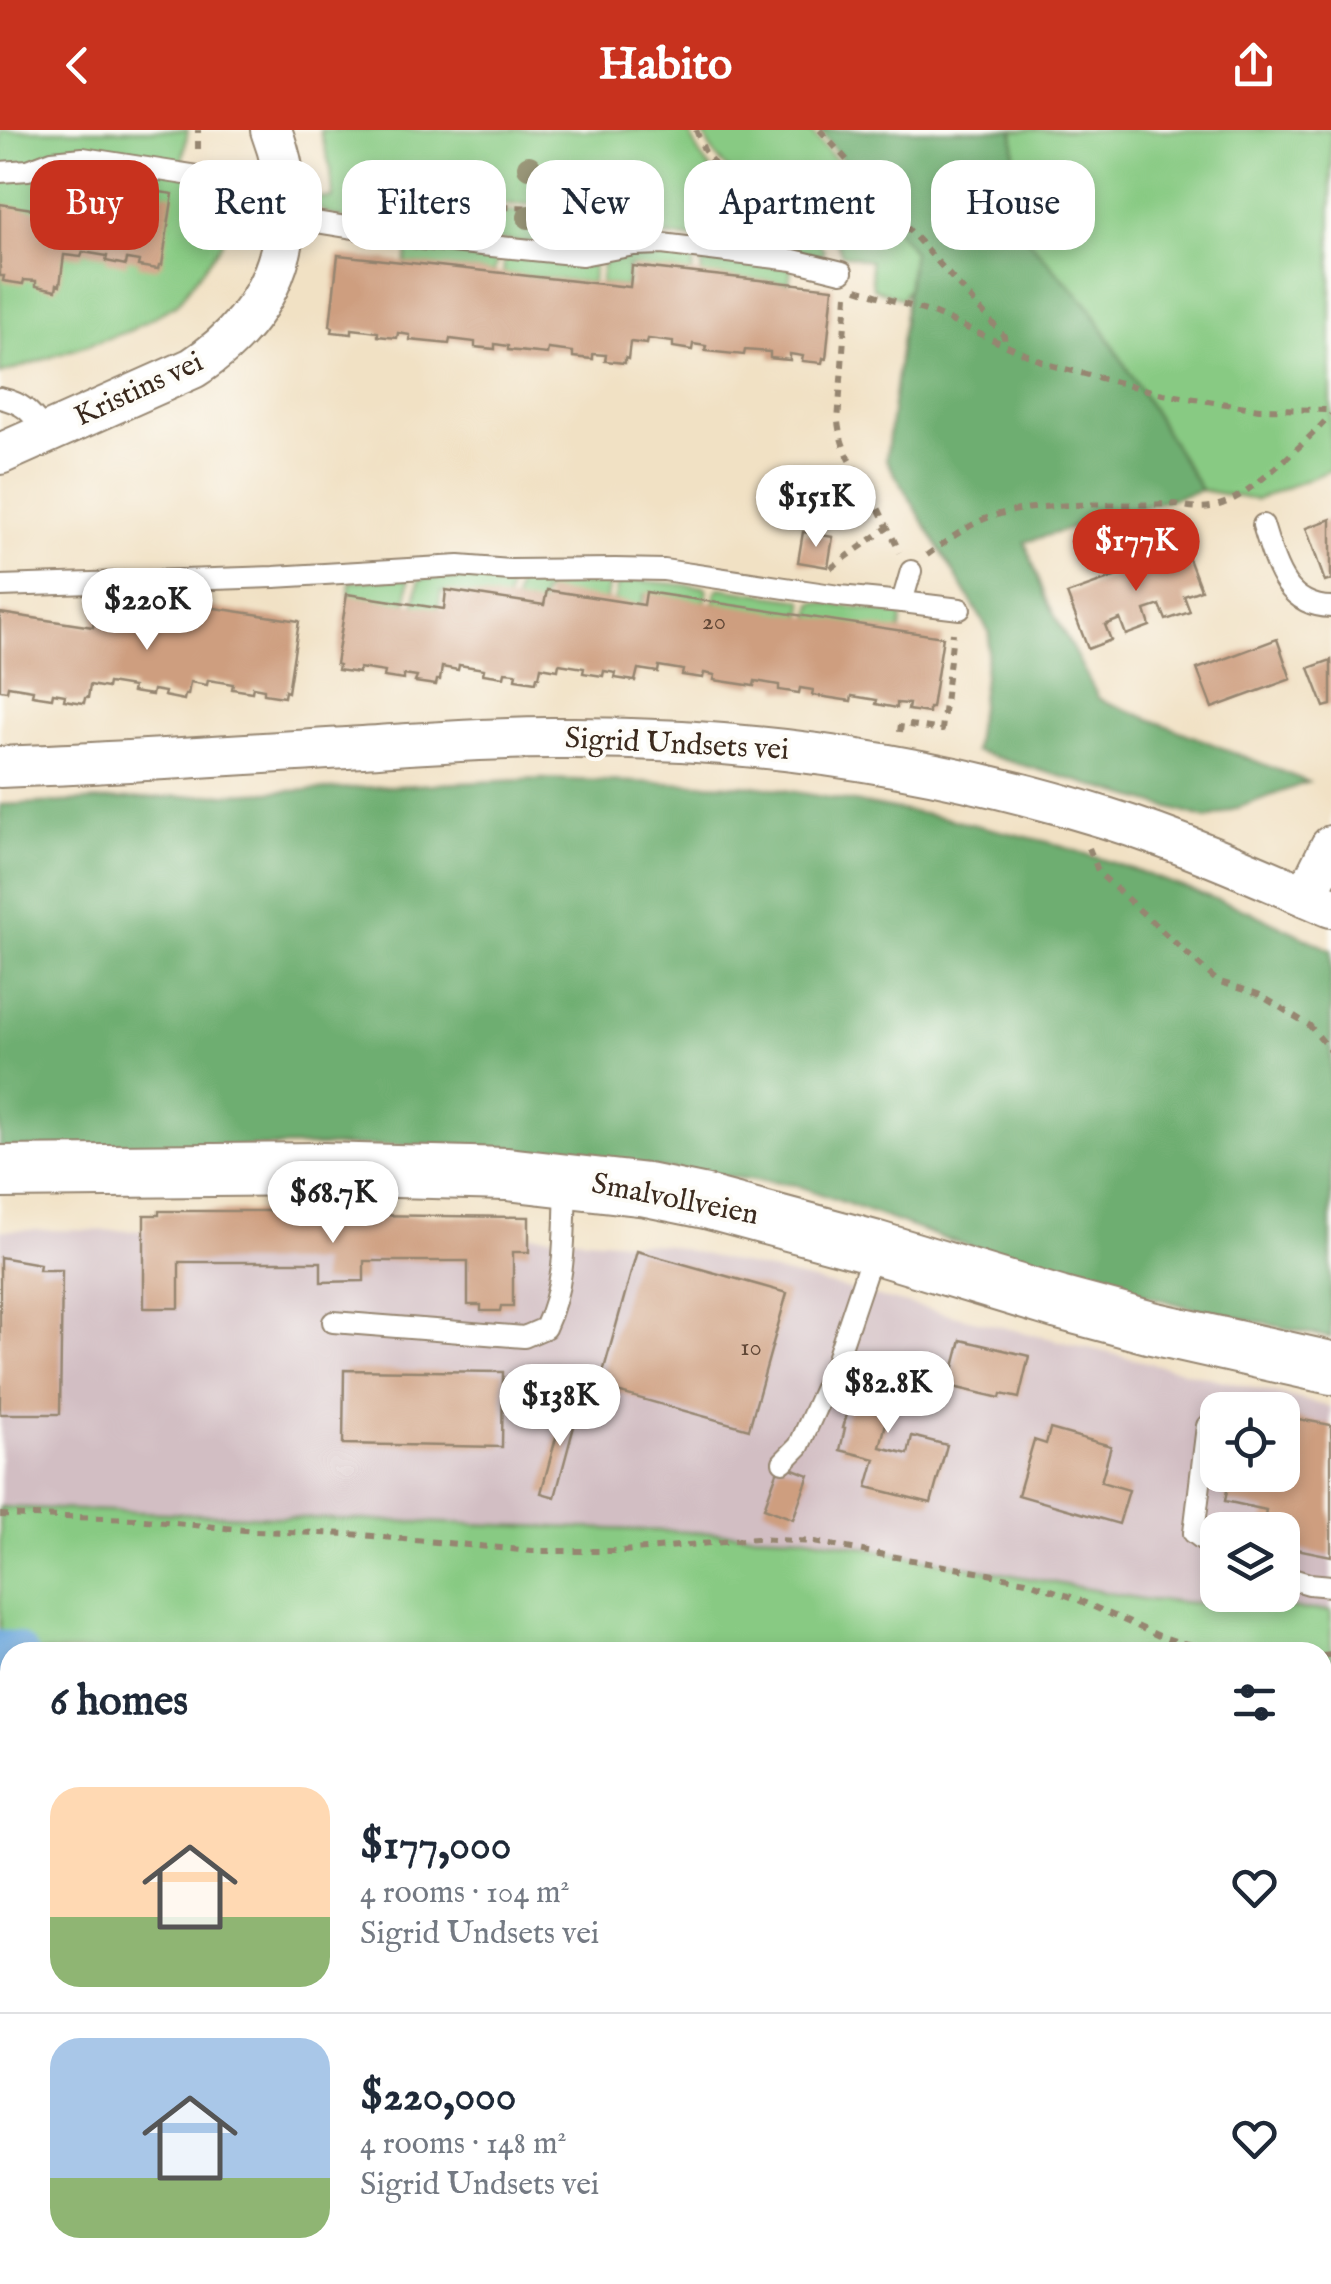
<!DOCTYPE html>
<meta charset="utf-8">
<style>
body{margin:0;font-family:"IM FELL English",serif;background:#f2f2f3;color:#1f2937;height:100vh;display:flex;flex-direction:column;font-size:38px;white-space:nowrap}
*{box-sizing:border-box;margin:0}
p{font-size:32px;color:#747a83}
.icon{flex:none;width:55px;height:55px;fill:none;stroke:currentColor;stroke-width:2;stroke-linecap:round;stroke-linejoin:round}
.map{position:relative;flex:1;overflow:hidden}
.side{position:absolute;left:0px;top:1512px;width:1332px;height:642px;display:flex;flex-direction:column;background:#fff;border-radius:30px 30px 0 0;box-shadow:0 5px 15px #0003}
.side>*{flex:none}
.top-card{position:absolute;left:30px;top:30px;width:1272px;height:90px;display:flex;gap:20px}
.fabs{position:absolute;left:1200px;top:1262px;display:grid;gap:20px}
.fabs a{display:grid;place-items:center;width:100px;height:100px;border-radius:20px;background:#fff;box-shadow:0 5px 15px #0003;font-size:50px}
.price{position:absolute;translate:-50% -85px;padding:0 22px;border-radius:35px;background:#fff;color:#222;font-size:32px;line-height:65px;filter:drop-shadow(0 2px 5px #0008)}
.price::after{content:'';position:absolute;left:50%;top:60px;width:30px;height:22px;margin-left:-15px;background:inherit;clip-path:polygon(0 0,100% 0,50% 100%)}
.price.on{background:#c8321e;color:#fff}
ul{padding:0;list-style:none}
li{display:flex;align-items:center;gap:30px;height:250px;padding:0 50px}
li+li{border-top:2px solid #e0e1e3}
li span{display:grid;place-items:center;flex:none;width:280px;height:200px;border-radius:30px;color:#555}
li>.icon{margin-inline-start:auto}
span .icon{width:120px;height:120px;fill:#fffc;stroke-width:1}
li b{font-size:42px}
h2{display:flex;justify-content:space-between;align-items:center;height:120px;padding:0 50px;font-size:42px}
.tag{padding:0 35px;border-radius:30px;background:#fff;box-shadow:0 5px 15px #0003;font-size:35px;line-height:90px}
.tag.on{background:#c8321e;color:#fff}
header{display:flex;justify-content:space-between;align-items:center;height:130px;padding:0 50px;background:#c8321e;color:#fff;font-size:45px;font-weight:800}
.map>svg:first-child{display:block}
</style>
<header><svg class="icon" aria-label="back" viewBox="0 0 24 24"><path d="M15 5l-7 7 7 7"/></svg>Habito<svg class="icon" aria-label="share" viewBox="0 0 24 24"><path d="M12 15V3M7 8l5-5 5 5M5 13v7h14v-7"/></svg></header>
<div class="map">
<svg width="1331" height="2154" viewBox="0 0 1331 2154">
<rect width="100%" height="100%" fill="#fdfcf7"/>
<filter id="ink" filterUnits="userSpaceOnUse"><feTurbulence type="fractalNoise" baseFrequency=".01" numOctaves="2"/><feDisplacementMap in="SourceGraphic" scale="20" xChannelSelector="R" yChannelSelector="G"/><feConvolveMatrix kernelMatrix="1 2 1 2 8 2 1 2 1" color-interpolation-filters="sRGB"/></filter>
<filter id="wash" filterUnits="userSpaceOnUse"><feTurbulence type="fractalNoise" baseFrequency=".0048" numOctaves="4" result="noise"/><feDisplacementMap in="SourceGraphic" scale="40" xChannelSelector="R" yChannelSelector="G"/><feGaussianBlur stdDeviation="2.25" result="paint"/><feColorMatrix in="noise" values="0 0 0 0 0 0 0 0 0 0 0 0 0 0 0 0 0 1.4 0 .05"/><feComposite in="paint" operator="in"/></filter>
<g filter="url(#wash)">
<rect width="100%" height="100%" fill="#f1e1c4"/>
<g fill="#d2bec3" fill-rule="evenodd">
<path d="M0 1100 497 1102 665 1115 1331 1277V1481L1147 1470 0 1377ZM1218 1280H1282V1345H1218ZM1218 1400H1282V1465H1218Z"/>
<polygon points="1331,1809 1331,2074 1323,2076 1322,1812"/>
<polygon points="109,2145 1010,2145 970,2154 56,2154"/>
</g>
<g fill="#88ca83" stroke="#627a50" stroke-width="2.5">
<polygon points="0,0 188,0 182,32 224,61 222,113 177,174 129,201 0,244"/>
<path d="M320 0H689C704 48 738 64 780 86 798 95 813 103 824 120L820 126C756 114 694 107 629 104V80H649L647 66 640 65 639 48 611 49 610 46H549L548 74 449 75 432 82 406 99 390 97 392 82 389 75 358 72 351 90C334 87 317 81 305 68H333L331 40Z"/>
<path d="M703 0H809L924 128 902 169 873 158 870 131 842 124 834 106 821 97C782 74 714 47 703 0Z"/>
<polygon points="1013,0 1331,0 1331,340 1256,370 1201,360 1090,178 1019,100"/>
<path d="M620 81 619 110C553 121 483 107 416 101L435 86 450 82Z"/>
<polygon points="412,117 494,126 497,130 494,143 405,133 408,119"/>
<polygon points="634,124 691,124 694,128 692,144 628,137 626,157 600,154 603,134 606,130"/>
<polygon points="508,127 591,133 594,137 592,153 503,144 504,130"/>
<polygon points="703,128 789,137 791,140 789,153 701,145"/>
<polygon points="407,447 409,452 406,476 349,466 350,452"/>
<polygon points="508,447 510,451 507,471 441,461 438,481 414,477 419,450 422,448"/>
<polygon points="522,447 607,449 609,451 606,471 543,462 541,476 515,472 518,450"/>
<polygon points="622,449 705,457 707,461 705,474 644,465 641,476 614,472 618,452"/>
<polygon points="720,458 802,470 804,474 802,489 713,476 716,461"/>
<polygon points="816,472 900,484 902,488 899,504 810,490 813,474"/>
<polygon points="0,1377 802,1406 1147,1470 1331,1481 1331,1562 1323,1563 1322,1522 10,1522 10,2145 109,2145 56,2154 0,2154"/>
<polygon points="1322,1631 1331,1632 1331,1809 1323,1812"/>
</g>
<g fill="#6eae71" stroke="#546c48" stroke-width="2.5">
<polygon points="819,0 1013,0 1019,100 1090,178 1201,360 1025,412 1046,469 1099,569 1308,652 1207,689 974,621 990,503 886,329 913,121"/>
<polygon points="542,649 760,656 941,687 1048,712 1129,738 1249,781 1331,820 1331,1208 1188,1177 945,1109 796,1055 464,1015 0,1019 0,675"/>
</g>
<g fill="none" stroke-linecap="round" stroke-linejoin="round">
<g stroke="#6aa6db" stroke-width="62">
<polyline points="0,1531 10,1532"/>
<polyline points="1322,1683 1331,1685"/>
</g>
</g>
<g id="blocks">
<g fill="#ce9e7f">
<polygon points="610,46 612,74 581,76 579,47"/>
<polygon points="70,48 173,64 162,135 159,135 158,139 138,136 139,131 127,129 126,135 106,131 107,126 83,122 81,127 64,125 60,155 57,154 56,160 36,156 36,151 24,150 23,154 3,151 4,146 0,146 0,74 64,84"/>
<polygon points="338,125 630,157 632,136 833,158 826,229 823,228 822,233 802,231 803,226 790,224 790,230 770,228 770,222 745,220 744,225 705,221 706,216 693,214 692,220 673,217 673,212 648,209 647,214 630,212 628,229 625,228 625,233 605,231 606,225 593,224 593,229 573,227 573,222 548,219 547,224 508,220 508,216 495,214 495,219 475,217 475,212 450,209 449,214 410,210 410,205 398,203 397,208 378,206 378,202 352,199 352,204 332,202 333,197 330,196"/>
<polygon points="1331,389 1331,450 1325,452 1306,398"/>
<polygon points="1179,397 1183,408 1174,411 1178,424 1186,421 1201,460 1184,466 1190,482 1166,490 1160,475 1145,480 1150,496 1126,505 1120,489 1105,495 1111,510 1088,519 1067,464 1120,445 1116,434 1135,427 1139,438 1159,431 1155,420 1170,414 1166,402"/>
<polygon points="803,402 833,407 828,437 798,432"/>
<polygon points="446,460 544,475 547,460 644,475 646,462 943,507 932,578 929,578 929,583 908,580 909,574 897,573 897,578 876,574 877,570 852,566 851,571 812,565 813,560 800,558 799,563 779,560 779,555 755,551 754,556 714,550 715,545 704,543 703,548 682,545 683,540 659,536 658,542 638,539 635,551 615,548 616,543 604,541 603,546 583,543 584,538 559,534 558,540 541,537 539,547 537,547 536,552 515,549 516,543 505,542 504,547 483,544 484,539 459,535 458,540 442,537 440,550 437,550 436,555 415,552 417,547 404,545 404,550 384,547 385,542 359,538 359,543 338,540 339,535 336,534 347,464 444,479"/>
<polygon points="195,475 299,491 288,562 285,561 284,567 264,564 264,559 253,557 252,562 232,559 233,554 208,550 207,555 190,552 188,565 185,565 184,570 164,566 165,562 153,560 152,565 132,562 133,557 108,553 107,558 90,555 88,568 85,568 84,573 64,570 65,565 53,563 52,568 32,565 33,560 8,556 7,561 0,560 0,483 93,497 95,479 192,493"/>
<polygon points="1277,509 1291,549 1212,578 1197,539"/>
<polygon points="1331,530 1331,575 1324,577 1309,538"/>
<polygon points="159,1081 363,1081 363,1085 529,1087 529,1122 513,1122 513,1176 501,1176 500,1181 481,1181 481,1175 468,1175 468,1131 364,1131 364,1151 321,1152 321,1132 179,1132 179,1178 144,1178 144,1085 159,1085"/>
<polygon points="637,1121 787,1163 749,1299 599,1257"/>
<polygon points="0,1127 40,1134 39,1140 62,1140 60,1284 0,1284"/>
<polygon points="961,1210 1029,1226 1019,1268 1001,1264 1000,1268 949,1256"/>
<polygon points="864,1223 901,1233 880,1317 908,1324 912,1306 947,1315 931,1373 867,1357 875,1329 840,1320 845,1298 843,1298"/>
<polygon points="344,1240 503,1242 502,1317 343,1314"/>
<polygon points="566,1271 580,1274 555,1367 541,1363"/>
<polygon points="1282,1286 1331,1295 1331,1426 1282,1416 1282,1400 1262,1400 1266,1380 1225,1371 1230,1345 1282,1345"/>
<polygon points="1050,1299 1111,1316 1101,1352 1129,1360 1119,1394 1018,1365 1034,1310 1046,1314"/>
<polygon points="780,1334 809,1345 793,1389 764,1378"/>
</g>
</g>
</g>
<g filter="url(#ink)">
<use href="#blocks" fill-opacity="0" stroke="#968671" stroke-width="2.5"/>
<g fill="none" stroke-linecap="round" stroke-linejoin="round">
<g stroke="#968671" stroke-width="24">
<g id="service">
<polyline points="0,42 28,40 52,31 83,28 236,52 286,63"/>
<polyline points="285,87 421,109 582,125 634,115 662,114 793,130 842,142"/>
<path d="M0 268C26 274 31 283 47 303"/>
<path d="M1263 395C1275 433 1284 476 1331 477"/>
<polyline points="0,456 274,447 459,436 510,440 615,439 664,440 839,466 902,472 911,441"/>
<polyline points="902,472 960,479"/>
<path d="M333 1192 524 1207 545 1198C567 1152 564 1102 566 1052"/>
<polyline points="1207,1296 1194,1403 1218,1421"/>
<polyline points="783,1332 799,1316 835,1235 874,1119"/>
<polyline points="1282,1446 1309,1454 1331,1456"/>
<polyline points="1319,2145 1321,2154"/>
<polyline points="1248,2154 1290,2145"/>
</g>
</g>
<g stroke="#968671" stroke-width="44">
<g id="minor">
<path d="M0 324 193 238C277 184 307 94 271 0"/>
<path d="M0 637C121 633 242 624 363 617 426 613 490 608 553 608 740 606 927 632 1106 688 1183 712 1257 745 1331 777"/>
<polyline points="1306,766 1331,716"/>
</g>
</g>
<g stroke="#968671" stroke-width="56">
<polyline id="tertiary" points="0,1042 321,1039 507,1044 647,1060 706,1072 874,1117 1059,1173 1152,1198 1331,1238"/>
</g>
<g stroke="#968671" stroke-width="6" stroke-dasharray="8 8" stroke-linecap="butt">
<polyline points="696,0 704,20 723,46 825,109"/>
<polyline points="820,0 1004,206 1005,215"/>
<polyline points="198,19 198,0"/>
<polyline points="438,82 458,77 626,78"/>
<polyline points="857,159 935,184 1050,235 1163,264 1259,279 1331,280"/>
<path d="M847 165 838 292C842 324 855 337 871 364 881 383 890 403 900 422"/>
<path d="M927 425C944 413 961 400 980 391 1026 369 1123 376 1175 374 1191 378 1206 380 1222 374 1249 366 1310 308 1331 285"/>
<polyline points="831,438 887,398"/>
<polyline points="900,602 901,594 904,594 942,600 953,503"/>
<polyline points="1089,718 1099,743 1217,851 1258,864 1309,895 1331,921"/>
<polyline points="0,1385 135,1389 255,1401 350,1404 533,1421 623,1421 756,1409 814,1412 1026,1451 1074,1468 1159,1506 1182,1513 1243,1522"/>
<polyline points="1322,1526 1331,1525"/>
</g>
<use href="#service" stroke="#fff" stroke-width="20"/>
<use href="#minor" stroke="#fff" stroke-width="40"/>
<use href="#tertiary" stroke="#fff" stroke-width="52"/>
<g stroke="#3b2a1e" stroke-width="8">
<polyline points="1322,1847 1331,1844"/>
<polyline points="1322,1950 1331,1948"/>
<polyline points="1322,1974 1331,1972"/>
<polyline points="1322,2039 1331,2038"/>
<polyline points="242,2154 290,2145"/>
<polyline points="369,2154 416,2145"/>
<polyline points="703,2154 722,2145"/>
<polyline points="860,2154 887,2145"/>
</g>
</g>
<g fill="#9a9779">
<circle cx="529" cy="37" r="12"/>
<circle cx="462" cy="52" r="12"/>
<circle cx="529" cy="87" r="12"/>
<circle cx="848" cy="96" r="12"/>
</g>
</g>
<g text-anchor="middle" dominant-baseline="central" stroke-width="8" stroke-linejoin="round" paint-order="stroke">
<g font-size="25" fill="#604736">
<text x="714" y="492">20</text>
<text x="751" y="1218">10</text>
</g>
<g font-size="30" fill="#3b2a1e" stroke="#fdfcf7">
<text transform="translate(139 260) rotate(-25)">Kristins vei</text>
<text transform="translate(677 615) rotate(3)">Sigrid Undsets vei</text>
<text transform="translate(675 1070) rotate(11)">Smalvollveien</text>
</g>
</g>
</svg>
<div class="fabs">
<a><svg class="icon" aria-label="locate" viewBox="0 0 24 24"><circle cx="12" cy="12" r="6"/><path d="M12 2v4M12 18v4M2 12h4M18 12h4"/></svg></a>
<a><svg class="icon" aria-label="layers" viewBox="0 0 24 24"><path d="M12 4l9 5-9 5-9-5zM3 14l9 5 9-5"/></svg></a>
</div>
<b class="price" style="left:816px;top:420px">$151K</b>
<b class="price on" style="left:1136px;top:464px">$177K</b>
<b class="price" style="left:147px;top:523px">$220K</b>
<b class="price" style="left:333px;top:1116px">$68.7K</b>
<b class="price" style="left:888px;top:1306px">$82.8K</b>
<b class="price" style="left:560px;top:1319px">$138K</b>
<div class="top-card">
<a class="tag on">Buy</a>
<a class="tag">Rent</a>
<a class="tag">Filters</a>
<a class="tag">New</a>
<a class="tag">Apartment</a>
<a class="tag">House</a>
</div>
<section class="side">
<h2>6 homes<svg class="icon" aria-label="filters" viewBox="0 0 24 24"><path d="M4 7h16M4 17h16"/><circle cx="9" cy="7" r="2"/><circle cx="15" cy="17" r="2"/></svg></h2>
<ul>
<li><span style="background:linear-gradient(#ffd9b3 65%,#8fb573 0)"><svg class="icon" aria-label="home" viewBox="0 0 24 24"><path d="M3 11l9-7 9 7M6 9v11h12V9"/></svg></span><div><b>$177,000</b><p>4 rooms · 104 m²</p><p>Sigrid Undsets vei</p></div><svg class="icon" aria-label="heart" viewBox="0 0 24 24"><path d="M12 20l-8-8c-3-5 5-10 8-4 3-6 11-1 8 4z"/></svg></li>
<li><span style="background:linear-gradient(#a9c7e8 70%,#8fb573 0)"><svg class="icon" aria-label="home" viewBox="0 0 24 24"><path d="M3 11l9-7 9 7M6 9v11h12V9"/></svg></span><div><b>$220,000</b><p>4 rooms · 148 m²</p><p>Sigrid Undsets vei</p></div><svg class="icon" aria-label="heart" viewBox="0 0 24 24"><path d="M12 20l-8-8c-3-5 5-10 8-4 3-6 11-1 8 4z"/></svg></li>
</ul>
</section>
</div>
